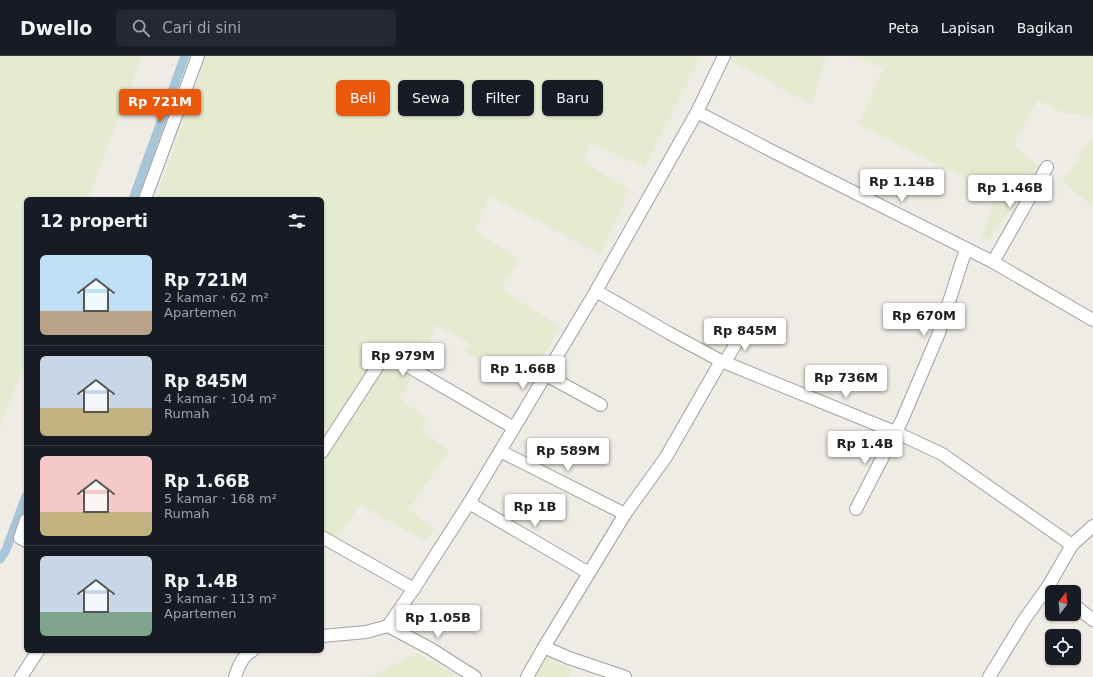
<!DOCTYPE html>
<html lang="id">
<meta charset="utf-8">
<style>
body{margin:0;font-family:"DejaVu Sans",sans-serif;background:#242831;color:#f1f3f6;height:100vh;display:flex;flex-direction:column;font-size:15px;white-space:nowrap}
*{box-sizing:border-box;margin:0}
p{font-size:13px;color:#9ea1a6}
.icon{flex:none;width:22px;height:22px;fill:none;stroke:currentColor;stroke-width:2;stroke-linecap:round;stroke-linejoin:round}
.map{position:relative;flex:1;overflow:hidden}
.drawer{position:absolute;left:24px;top:141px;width:300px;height:456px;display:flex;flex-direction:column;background:#171b24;border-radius:6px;box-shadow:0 1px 3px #0004}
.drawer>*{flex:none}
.guide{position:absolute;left:336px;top:24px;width:380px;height:36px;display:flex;gap:8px}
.needle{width:26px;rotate:16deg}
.controls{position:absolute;left:1045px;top:529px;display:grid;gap:8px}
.controls a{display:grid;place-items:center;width:36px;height:36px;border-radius:6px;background:#171b24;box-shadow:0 1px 3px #0004;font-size:20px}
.price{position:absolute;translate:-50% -34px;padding:0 9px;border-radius:4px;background:#fff;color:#222;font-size:13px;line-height:26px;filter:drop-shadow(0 1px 2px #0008)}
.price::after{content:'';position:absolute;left:50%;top:24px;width:12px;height:9px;margin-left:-6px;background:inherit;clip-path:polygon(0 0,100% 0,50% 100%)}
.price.current{background:#ea580c;color:#fff}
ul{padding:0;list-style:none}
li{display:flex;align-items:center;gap:12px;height:100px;padding:0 16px}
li+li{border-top:1px solid #363941}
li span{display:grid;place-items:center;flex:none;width:112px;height:80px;border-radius:6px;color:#555}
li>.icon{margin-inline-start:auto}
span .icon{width:48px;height:48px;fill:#fffc;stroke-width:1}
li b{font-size:17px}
h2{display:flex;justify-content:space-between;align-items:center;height:48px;padding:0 16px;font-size:17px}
.pill{padding:0 14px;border-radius:6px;background:#171b24;box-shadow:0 1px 3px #0004;font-size:14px;line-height:36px}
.pill.current{background:#ea580c;color:#fff}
header{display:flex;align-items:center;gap:24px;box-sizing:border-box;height:56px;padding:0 20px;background:#171b24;border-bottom:1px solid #363941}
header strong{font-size:19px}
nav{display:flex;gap:22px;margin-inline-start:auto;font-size:14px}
.search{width:280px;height:36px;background:#242831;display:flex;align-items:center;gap:10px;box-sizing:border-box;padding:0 14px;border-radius:6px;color:#9ea1a6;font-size:15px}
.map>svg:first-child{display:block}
</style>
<header>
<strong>Dwello</strong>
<div class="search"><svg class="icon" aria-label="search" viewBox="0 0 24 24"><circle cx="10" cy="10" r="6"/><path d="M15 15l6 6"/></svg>Cari di sini</div>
<nav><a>Peta</a><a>Lapisan</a><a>Bagikan</a></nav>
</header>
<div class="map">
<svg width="1093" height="621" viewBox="0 0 1093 621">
<rect width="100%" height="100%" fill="#eeece4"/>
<g fill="#e5ebd1">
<polygon points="0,0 142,0 88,143 26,143 26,303 0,371"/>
<polygon points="207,0 701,0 645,111 589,86 584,106 630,134 600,198 490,140 475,175 520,204 501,233 560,271 525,332 465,296 470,288 437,269 401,344 429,364 421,374 449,394 409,453 434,473 425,485 361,449 337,481 322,474 322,143 156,143"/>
<polygon points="723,0 826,0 812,49"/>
<polygon points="852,0 1093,0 1093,60 1066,58 1038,44 1013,89 1039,111 988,185 982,181 996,138 858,68 884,12"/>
<polygon points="1093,79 1093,150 1063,126"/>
<polygon points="545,597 572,614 569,621 531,621"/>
<polygon points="417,598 461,621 366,621 376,618"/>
</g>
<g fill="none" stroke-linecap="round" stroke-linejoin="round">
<g stroke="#a8c6d8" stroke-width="9">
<polyline points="133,143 185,0"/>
<polyline points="0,503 6,494 26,440"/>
</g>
<g stroke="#a1a1a1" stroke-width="14">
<g id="minor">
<polyline points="697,56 770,94 993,206 1093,264"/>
<polyline points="145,143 198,0"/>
<polyline points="993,206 1047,111"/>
<polyline points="596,235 669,277 721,305 895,376 942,398 1072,489"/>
<polyline points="725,306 744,274"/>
<polyline points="546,319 601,349"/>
<polyline points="500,395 625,458"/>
<polyline points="322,396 383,302 392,301 514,372"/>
<polyline points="469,447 589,517"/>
<polyline points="856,453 902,364 939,277 966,193"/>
<polyline points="26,464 20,482 26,485"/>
<polyline points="322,481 414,533"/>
<polyline points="1074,549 1093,564"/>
<polyline points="388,570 431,593 475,621"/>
<polyline points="322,580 366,576 388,570 417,528 469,447 596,235 697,56 724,0"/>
<polyline points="21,621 38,595"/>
<path d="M235 621C238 611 242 600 252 595"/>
<polyline points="527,621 544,591"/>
<polyline points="625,621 569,602 544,591 625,458 666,401 721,305"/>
<polyline points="989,621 1024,564 1049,529 1072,489 1093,470"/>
</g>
</g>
<use href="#minor" stroke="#fff" stroke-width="12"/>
</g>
</svg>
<div class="controls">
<a><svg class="needle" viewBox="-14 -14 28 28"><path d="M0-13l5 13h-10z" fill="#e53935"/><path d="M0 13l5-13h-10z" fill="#9ea1a6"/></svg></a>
<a><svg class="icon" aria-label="locate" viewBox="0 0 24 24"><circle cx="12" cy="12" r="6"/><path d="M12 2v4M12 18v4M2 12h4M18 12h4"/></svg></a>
</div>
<b class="price current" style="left:160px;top:67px">Rp 721M</b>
<b class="price" style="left:902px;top:147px">Rp 1.14B</b>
<b class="price" style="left:1010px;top:153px">Rp 1.46B</b>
<b class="price" style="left:924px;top:281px">Rp 670M</b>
<b class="price" style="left:745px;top:296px">Rp 845M</b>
<b class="price" style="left:403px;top:321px">Rp 979M</b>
<b class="price" style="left:523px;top:334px">Rp 1.66B</b>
<b class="price" style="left:846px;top:343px">Rp 736M</b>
<b class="price" style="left:865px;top:409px">Rp 1.4B</b>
<b class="price" style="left:568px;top:416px">Rp 589M</b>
<b class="price" style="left:535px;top:472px">Rp 1B</b>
<b class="price" style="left:438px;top:583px">Rp 1.05B</b>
<div class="guide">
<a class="pill current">Beli</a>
<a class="pill">Sewa</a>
<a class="pill">Filter</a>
<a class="pill">Baru</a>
</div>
<section class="drawer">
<h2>12 properti<svg class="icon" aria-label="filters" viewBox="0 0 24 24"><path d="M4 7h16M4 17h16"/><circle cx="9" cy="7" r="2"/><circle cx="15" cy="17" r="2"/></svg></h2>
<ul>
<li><span style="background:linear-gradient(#bfe0f5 70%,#b9a48a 0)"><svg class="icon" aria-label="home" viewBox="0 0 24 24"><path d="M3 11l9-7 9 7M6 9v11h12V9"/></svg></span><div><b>Rp 721M</b><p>2 kamar · 62 m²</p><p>Apartemen</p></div></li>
<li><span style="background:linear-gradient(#c9d6e8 65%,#c2b280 0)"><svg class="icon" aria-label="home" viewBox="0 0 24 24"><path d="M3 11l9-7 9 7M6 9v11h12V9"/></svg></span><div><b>Rp 845M</b><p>4 kamar · 104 m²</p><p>Rumah</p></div></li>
<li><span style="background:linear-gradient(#f6c9c9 70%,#c2b280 0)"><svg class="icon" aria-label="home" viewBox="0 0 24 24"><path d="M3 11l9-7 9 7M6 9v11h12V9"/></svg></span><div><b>Rp 1.66B</b><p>5 kamar · 168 m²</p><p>Rumah</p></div></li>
<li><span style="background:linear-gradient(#c9d6e8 70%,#7fa58c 0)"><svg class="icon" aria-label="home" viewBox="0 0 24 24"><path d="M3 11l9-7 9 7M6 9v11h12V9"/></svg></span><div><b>Rp 1.4B</b><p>3 kamar · 113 m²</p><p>Apartemen</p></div></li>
</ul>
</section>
</div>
